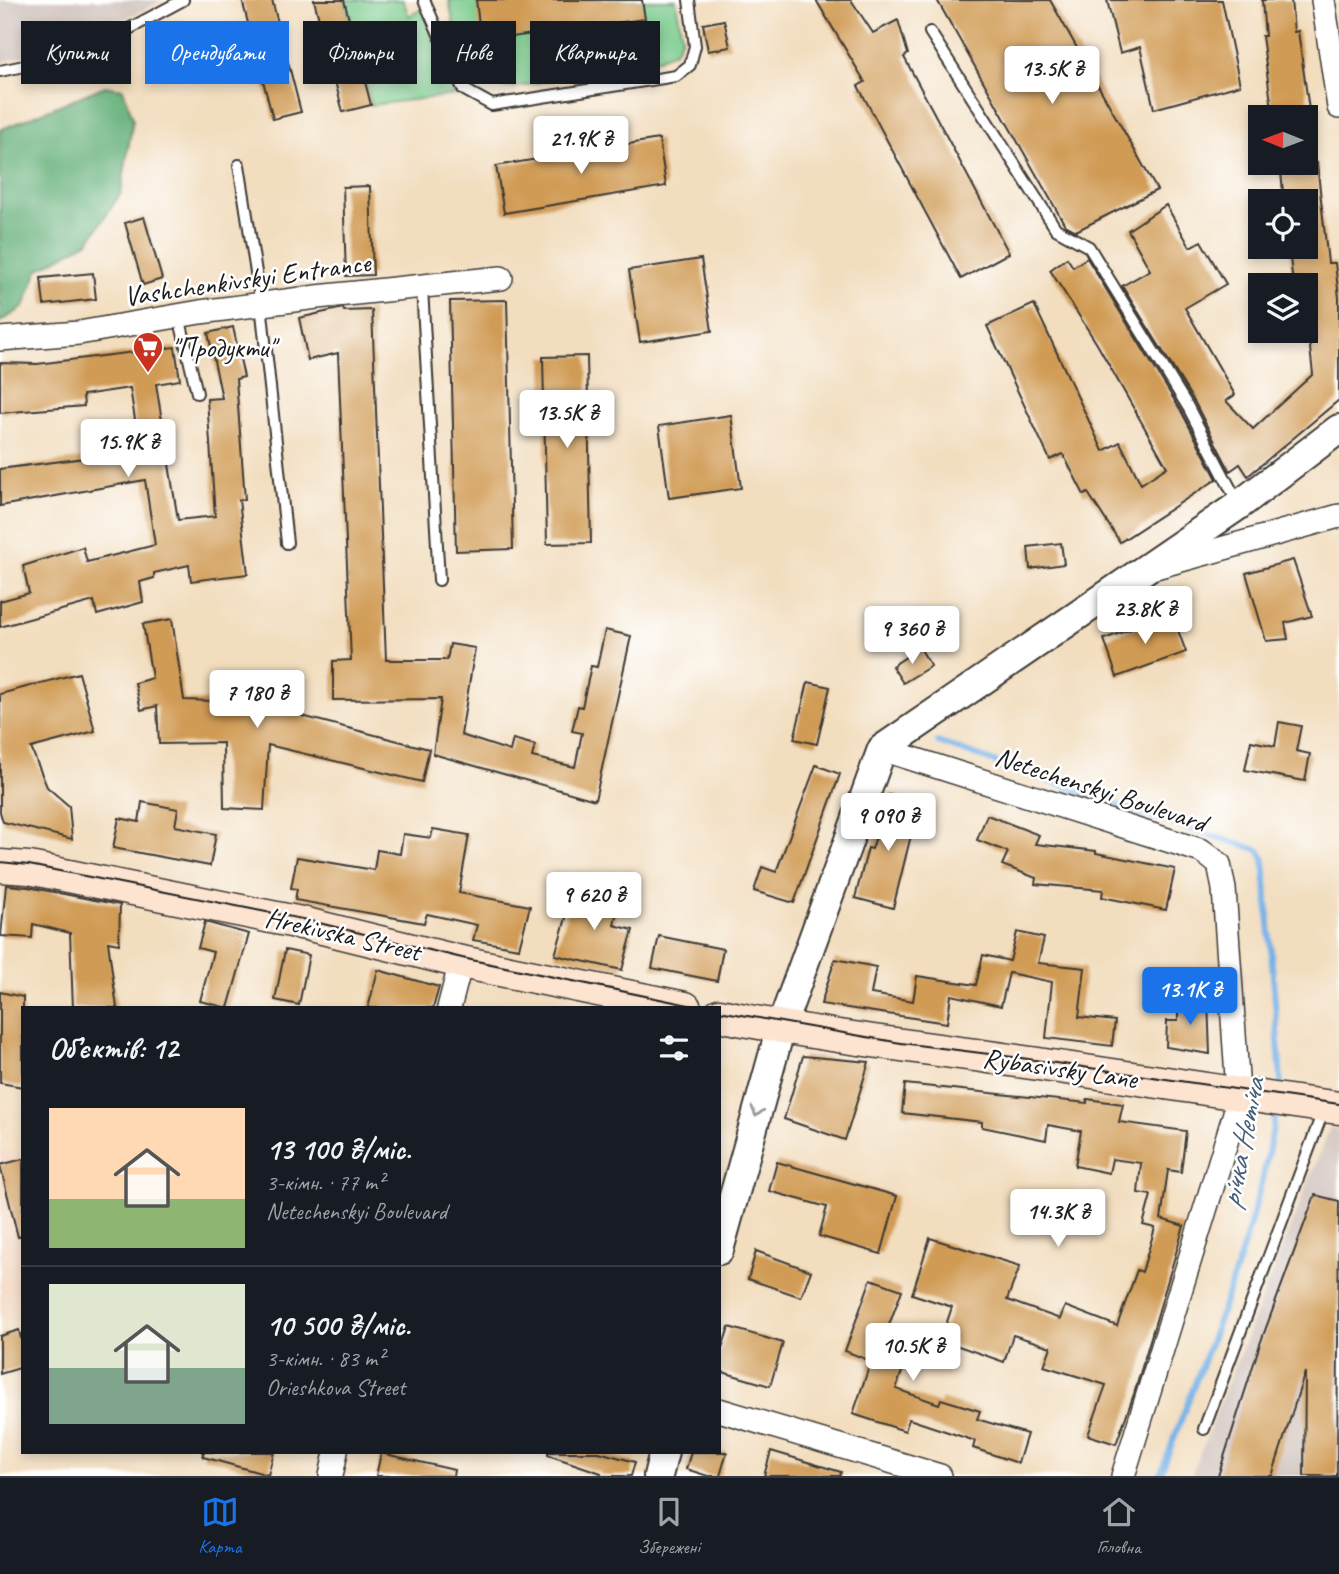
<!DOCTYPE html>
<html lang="uk">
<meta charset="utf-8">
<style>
body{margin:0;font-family:Caveat,sans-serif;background:#242831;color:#f1f3f6;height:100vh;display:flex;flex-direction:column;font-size:26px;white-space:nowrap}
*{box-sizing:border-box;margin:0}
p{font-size:23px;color:#9ea1a6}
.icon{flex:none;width:38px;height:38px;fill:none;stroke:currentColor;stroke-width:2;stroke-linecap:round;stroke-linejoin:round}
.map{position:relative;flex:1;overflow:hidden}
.sheet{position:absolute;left:21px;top:1006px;width:700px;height:448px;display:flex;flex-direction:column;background:#171b24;border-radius:0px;box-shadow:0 4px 10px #0003}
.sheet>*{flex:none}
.hud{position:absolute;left:21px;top:21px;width:700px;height:63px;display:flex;gap:14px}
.needle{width:46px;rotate:271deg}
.tools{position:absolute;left:1248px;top:105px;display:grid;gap:14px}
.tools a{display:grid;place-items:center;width:70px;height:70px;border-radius:0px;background:#171b24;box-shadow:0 4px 10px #0003;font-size:35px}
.price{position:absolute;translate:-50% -60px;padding:0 16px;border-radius:7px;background:#fff;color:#222;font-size:23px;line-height:46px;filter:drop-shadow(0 2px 4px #0008)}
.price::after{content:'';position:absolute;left:50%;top:42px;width:21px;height:16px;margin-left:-10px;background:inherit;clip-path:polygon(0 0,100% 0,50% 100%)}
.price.on{background:#1a73e8;color:#fff}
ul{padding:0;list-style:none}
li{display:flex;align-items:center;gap:21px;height:175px;padding:0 28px}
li+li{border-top:2px solid #363941}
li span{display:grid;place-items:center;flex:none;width:196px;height:140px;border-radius:0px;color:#555}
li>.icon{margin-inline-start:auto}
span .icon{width:84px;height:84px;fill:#fffc;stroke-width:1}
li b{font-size:30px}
h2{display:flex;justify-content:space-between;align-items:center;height:84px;padding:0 28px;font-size:30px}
.chip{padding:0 24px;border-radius:0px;background:#171b24;box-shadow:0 4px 10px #0003;font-size:24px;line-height:63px}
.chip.on{background:#1a73e8;color:#fff}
.dock{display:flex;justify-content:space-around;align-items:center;height:98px;border-top:2px solid #363941;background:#171b24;font-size:19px;color:#9ea1a6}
.dock a{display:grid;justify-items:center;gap:4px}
.dock .on{color:#1a73e8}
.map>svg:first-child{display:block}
</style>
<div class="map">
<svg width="1339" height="1476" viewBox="0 0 1339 1476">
<rect width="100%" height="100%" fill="#fff"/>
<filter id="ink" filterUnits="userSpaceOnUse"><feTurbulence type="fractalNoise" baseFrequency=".0143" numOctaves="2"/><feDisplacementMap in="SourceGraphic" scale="14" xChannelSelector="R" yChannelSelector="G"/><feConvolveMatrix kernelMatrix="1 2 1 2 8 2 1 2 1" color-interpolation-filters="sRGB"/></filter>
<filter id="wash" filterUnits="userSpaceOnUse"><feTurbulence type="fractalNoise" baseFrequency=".00686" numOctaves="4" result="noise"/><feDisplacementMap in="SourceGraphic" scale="28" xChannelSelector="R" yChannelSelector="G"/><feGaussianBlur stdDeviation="1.57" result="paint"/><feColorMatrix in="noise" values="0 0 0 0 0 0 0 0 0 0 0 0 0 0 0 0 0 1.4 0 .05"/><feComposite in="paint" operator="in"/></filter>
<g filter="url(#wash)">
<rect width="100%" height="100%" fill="#f2ddbe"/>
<polygon fill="#f2d5bd" points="23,1149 23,1322 0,1318 0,1154"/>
<g fill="#cfc1ba">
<polygon points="0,0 163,0 138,13 67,42 0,63"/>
<polygon points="1330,1128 1339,1129 1339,1476 1191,1476"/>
</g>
<g fill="#7acb8c" stroke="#4b7454" stroke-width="2">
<polygon points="344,0 403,0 409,16 423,9 455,95 371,105"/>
<polygon points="449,0 676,0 682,38 675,51 658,59 512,88 480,84 468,72 460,58"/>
</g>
<polygon fill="#63af78" stroke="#40664a" stroke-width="2" points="105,86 123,89 133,119 121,193 89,241 38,270 24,307 0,322 0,130"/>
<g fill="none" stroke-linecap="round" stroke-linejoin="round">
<g stroke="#74b1e6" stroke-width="6">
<polyline points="938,742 1148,816 1259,850 1264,859 1281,1080 1279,1092"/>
<path d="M1160 1476C1204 1356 1257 1236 1276 1109"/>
</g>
</g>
<g id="blocks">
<g fill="#d09b54">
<polygon points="242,0 272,0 301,112 273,119"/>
<polygon points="314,0 344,0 371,105 343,112"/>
<polygon points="476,0 642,0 645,19 481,41"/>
<polygon points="816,0 851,0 873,33 898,20 908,54 904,57 1009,253 961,279 858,86 865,82"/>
<polygon points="937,0 1050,0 1157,190 1076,231 1065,225"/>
<polygon points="1107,0 1222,0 1240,85 1154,109 1140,47 1120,53"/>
<polygon points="1262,0 1291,0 1294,32 1298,31 1310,117 1273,117 1262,36 1265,36"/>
<polygon points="724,20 730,47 708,51 703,24"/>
<polygon points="659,139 666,186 504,213 496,166"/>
<polygon points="1280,163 1317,163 1328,263 1335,263 1339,298 1339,400 1248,476 1240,464 1230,471 1195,403 1122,286 1150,270 1128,230 1166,205 1190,247 1201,241 1226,284 1185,308 1235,395 1226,401 1253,429 1313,374 1306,313 1306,285 1293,285 1289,247 1306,247 1306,201 1284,201"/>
<polygon points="370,186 373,275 346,276 343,187"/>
<polygon points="144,217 162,279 143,285 125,223"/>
<polygon points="1067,258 1073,267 1087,258 1181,411 1217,479 1120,542 1088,493 1084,495 1063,454 1050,460 987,326 1034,304 1103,451 1120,442 1141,484 1167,467 1097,344 1050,270"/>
<polygon points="701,259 712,331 640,342 629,270"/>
<polygon points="93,273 96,299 44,305 41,278"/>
<polygon points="507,300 513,549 456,551 450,301"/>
<polygon points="343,308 344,311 372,310 386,660 447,660 450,644 475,648 461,735 510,751 513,739 535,745 532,757 575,767 582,733 572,731 578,706 582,707 591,666 597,667 605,630 631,636 595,800 433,754 441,699 333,700 333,661 351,660 338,353 308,360 299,318"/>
<polygon points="233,327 244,377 236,379 245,500 239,500 248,574 191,581 189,565 154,573 154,578 140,582 143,602 97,615 94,601 0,627 0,601 29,593 23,566 83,547 87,562 155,545 145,480 0,506 0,469 140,451 130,388 83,395 84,406 0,413 0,363 37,364 175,347 180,380 156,384 178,520 215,516 207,399 222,398 208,333"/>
<polygon points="587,356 591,543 547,544 543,357"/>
<polygon points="731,415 741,488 669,498 659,426"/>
<polygon points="1061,543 1064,564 1030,569 1028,547"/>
<polygon points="1293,560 1312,616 1285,623 1288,639 1266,641 1246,573"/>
<polygon points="1172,614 1186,652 1117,677 1104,639"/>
<polygon points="172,619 184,700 248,702 429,749 422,782 268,745 264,810 224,808 223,743 159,744 157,706 141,710 135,683 152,678 143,624"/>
<polygon points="920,648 931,666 903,683 892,666"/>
<polygon points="79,673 95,731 31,748 47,787 69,806 72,839 3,822 0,812 0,694"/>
<polygon points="808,682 830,687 817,744 794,739"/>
<polygon points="1279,722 1301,726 1296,751 1310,754 1305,781 1245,770 1251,741 1275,746"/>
<polygon points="816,765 840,774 794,903 754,891 762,867 776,872"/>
<polygon points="889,795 919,803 893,908 855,898 868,848 872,849"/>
<polygon points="142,802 178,809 175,826 216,834 210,866 113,848 119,818 139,822"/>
<polygon points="987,815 1039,835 1035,844 1096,851 1096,853 1175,869 1166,910 1102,897 1103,890 1035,884 1036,878 1002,865 1008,852 977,840"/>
<polygon points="433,829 469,835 459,893 530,906 519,948 473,940 477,925 427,914 424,923 295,900 297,889 291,888 297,857 374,870 377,850 400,854 403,834 431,838"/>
<polygon points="6,885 28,887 120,905 119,944 108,942 117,1008 73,1008 70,933 33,924 32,938 1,936"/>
<polygon points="574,891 619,901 614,925 633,930 622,970 555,955"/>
<polygon points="205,922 249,934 228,1008 200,1001 213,952 198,948"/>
<polygon points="1017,932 1044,938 1038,963 1085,968 1079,1017 1115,1021 1112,1046 1046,1038 1052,982 1009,973 1001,1006 951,995 947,1023 821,1004 835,959 876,967 871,994 913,1001 917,976 976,985 983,955 1010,961"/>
<polygon points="659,936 723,949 717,981 652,968"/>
<polygon points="285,950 309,955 299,1005 275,1000"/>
<polygon points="378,970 439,987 433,1008 368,1008"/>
<polygon points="0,992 23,997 23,1087 0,1083"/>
<polygon points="1178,1000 1208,1000 1210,1054 1166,1047 1167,1021 1178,1021"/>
<polygon points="803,1056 869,1062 845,1140 784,1119"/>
<polygon points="905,1084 1087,1103 1087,1099 1123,1104 1119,1122 1186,1131 1181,1172 1168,1170 1161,1219 1184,1226 1134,1394 1116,1444 1088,1435 1106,1385 1044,1366 1051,1347 1013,1335 1004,1362 941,1340 952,1307 912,1294 930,1238 1020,1266 1007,1300 1060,1319 1065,1306 1117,1326 1137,1270 1142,1272 1155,1228 1143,1225 1151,1195 1138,1193 1141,1163 1112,1159 1109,1173 1075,1166 1081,1131 1048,1125 1046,1140 982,1127 982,1122 902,1113"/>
<polygon points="23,1159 23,1236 18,1237 0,1165"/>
<polygon points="777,1162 897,1196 881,1254 819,1236 827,1207 769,1191"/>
<polygon points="1315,1195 1339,1201 1337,1476 1304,1476 1305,1372 1272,1476 1218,1476 1260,1344"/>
<polygon points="756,1251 811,1271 801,1297 748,1279"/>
<polygon points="871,1279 902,1290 886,1333 912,1342 896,1389 939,1404 941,1399 980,1411 977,1419 1027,1434 1018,1463 973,1448 975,1441 909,1419 905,1431 853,1414 871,1361 845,1351"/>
<polygon points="729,1327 783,1343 770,1386 719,1371 719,1357"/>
<polygon points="19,1330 23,1346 23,1367 0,1374 0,1336"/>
<polygon points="771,1451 841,1472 840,1476 764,1476"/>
<polygon points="203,1452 274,1452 268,1475 203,1457"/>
<polygon points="548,1452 599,1452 635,1462 631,1476 600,1476 601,1473 548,1455"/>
<polygon points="691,1452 727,1452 720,1476 708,1476 686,1469"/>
<polygon points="381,1453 454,1470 453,1476 376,1476"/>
</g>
</g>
</g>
<g filter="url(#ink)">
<use href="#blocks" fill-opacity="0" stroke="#3c3934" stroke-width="2"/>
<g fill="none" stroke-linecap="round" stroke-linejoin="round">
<g stroke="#3c3934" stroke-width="14">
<g id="service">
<polyline points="424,0 463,89 492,105 676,76 690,65 695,46 689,0"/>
<polyline points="930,32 1056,229 1089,247 1188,407 1238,503"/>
<polyline points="0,71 82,54 183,0"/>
<polyline points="239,165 261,304 287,543"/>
<polyline points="422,288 439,580"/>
<polyline points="179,316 197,393"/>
<polyline points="1204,1429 1324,1109"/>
</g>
</g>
<g stroke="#3c3934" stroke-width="26">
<g id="minor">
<polyline points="1323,0 1339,107"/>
<polyline points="0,339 79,333 200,312 317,297 501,278"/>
<polyline points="1156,567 1339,516"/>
<polyline points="882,749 1202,851 1219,864 1224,889 1237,1077 1235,1113 1123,1476"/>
<polyline points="449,1008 461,962"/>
<polyline points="719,1410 940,1476"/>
<polyline points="331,1476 336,1452"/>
</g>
</g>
<g stroke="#3c3934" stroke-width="32">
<g id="tertiary">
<polyline points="719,1250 781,1027 882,749 1239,505 1339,429"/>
<polyline points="658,1476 664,1452"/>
</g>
</g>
<g stroke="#3c3934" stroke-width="35">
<g id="secondary">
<polyline points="0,866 29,868 306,924 461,962 685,1008"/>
<path d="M719 1015C820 1036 922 1047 1024 1062 1129 1077 1234 1094 1339 1108"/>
</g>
</g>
<use href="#service" stroke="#fff" stroke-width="10"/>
<use href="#minor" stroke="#fff" stroke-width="23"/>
<use href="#tertiary" stroke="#fff" stroke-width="28"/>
<use href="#secondary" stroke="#fde4d1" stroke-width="32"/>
<g stroke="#1c1c1c" stroke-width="2">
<polyline points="0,862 29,865 307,920 462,958 703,1008"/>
<polyline points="719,1011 901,1043 1021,1058 1339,1104"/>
</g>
</g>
<defs><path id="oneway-chevron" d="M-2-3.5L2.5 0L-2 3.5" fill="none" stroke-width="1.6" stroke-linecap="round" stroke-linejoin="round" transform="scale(1.75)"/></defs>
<use stroke="#999" href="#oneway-chevron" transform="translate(757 1112) rotate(105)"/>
</g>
<defs>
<g id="supermarket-pin" transform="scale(1.575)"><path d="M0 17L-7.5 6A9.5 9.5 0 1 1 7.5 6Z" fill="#c8321e" stroke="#fff"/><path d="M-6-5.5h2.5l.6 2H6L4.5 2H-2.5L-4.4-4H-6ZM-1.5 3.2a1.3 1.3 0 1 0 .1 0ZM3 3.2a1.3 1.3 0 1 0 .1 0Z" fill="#fff"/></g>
</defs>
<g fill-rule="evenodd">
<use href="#supermarket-pin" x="148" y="347"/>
</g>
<g text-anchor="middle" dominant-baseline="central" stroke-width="5" stroke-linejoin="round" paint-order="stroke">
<g font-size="28" fill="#1c1c1c" stroke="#fff">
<text transform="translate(247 279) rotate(-8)">Vashchenkivskyi Entrance</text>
<text transform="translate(1101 789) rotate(18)">Netechenskyi Boulevard</text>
<text transform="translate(343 934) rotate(13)">Hrekivska Street</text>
<text transform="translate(1060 1068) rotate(8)">Rybasivsky Lane</text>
</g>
<g font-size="28" fill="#1c1c1c" stroke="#fff" text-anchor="start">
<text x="171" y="347">"Продукти"</text>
</g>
<g font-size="30" font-style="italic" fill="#445f77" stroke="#fff">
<text transform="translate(1242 1143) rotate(-79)">річка Нетіча</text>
</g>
</g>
</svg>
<div class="tools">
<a><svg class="needle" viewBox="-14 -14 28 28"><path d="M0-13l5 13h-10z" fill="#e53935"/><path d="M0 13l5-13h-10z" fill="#9ea1a6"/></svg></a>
<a><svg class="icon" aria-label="locate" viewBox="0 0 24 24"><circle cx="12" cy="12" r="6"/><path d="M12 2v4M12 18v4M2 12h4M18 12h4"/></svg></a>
<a><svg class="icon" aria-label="layers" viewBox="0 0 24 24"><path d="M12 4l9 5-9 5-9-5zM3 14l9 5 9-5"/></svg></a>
</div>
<b class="price" style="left:1052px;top:106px">13.5K ₴</b>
<b class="price" style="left:581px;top:176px">21.9K ₴</b>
<b class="price" style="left:567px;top:450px">13.5K ₴</b>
<b class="price" style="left:128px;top:479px">15.9K ₴</b>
<b class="price" style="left:1145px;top:646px">23.8K ₴</b>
<b class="price" style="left:912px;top:666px">9 360 ₴</b>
<b class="price" style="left:257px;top:730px">7 180 ₴</b>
<b class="price" style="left:888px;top:853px">9 090 ₴</b>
<b class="price" style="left:594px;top:932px">9 620 ₴</b>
<b class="price on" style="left:1190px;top:1027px">13.1K ₴</b>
<b class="price" style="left:1058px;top:1249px">14.3K ₴</b>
<b class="price" style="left:913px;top:1383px">10.5K ₴</b>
<div class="hud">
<a class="chip">Купити</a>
<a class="chip on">Орендувати</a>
<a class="chip">Фільтри</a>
<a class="chip">Нове</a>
<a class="chip">Квартира</a>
</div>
<section class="sheet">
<h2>Об’єктів: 12<svg class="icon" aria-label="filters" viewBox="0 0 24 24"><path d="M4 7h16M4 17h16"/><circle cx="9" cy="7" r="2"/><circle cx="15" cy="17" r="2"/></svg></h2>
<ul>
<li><span style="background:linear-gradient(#ffd9b3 65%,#8fb573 0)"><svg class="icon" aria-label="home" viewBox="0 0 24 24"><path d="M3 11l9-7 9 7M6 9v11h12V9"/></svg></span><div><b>13 100 ₴/міс.</b><p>3-кімн. · 77 m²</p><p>Netechenskyi Boulevard</p></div></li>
<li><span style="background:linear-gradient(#dfe7d0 60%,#7fa58c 0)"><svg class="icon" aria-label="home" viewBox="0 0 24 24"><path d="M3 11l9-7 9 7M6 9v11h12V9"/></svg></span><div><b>10 500 ₴/міс.</b><p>3-кімн. · 83 m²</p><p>Orieshkova Street</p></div></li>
</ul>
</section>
</div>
<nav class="dock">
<a class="on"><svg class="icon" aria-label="map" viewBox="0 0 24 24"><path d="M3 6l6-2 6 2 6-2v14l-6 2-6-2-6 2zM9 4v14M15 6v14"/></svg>Карта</a>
<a><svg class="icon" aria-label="saved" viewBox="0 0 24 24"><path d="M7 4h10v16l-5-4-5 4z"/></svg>Збережені</a>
<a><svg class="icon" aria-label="home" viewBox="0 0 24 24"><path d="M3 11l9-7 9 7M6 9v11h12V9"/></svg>Головна</a>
</nav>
